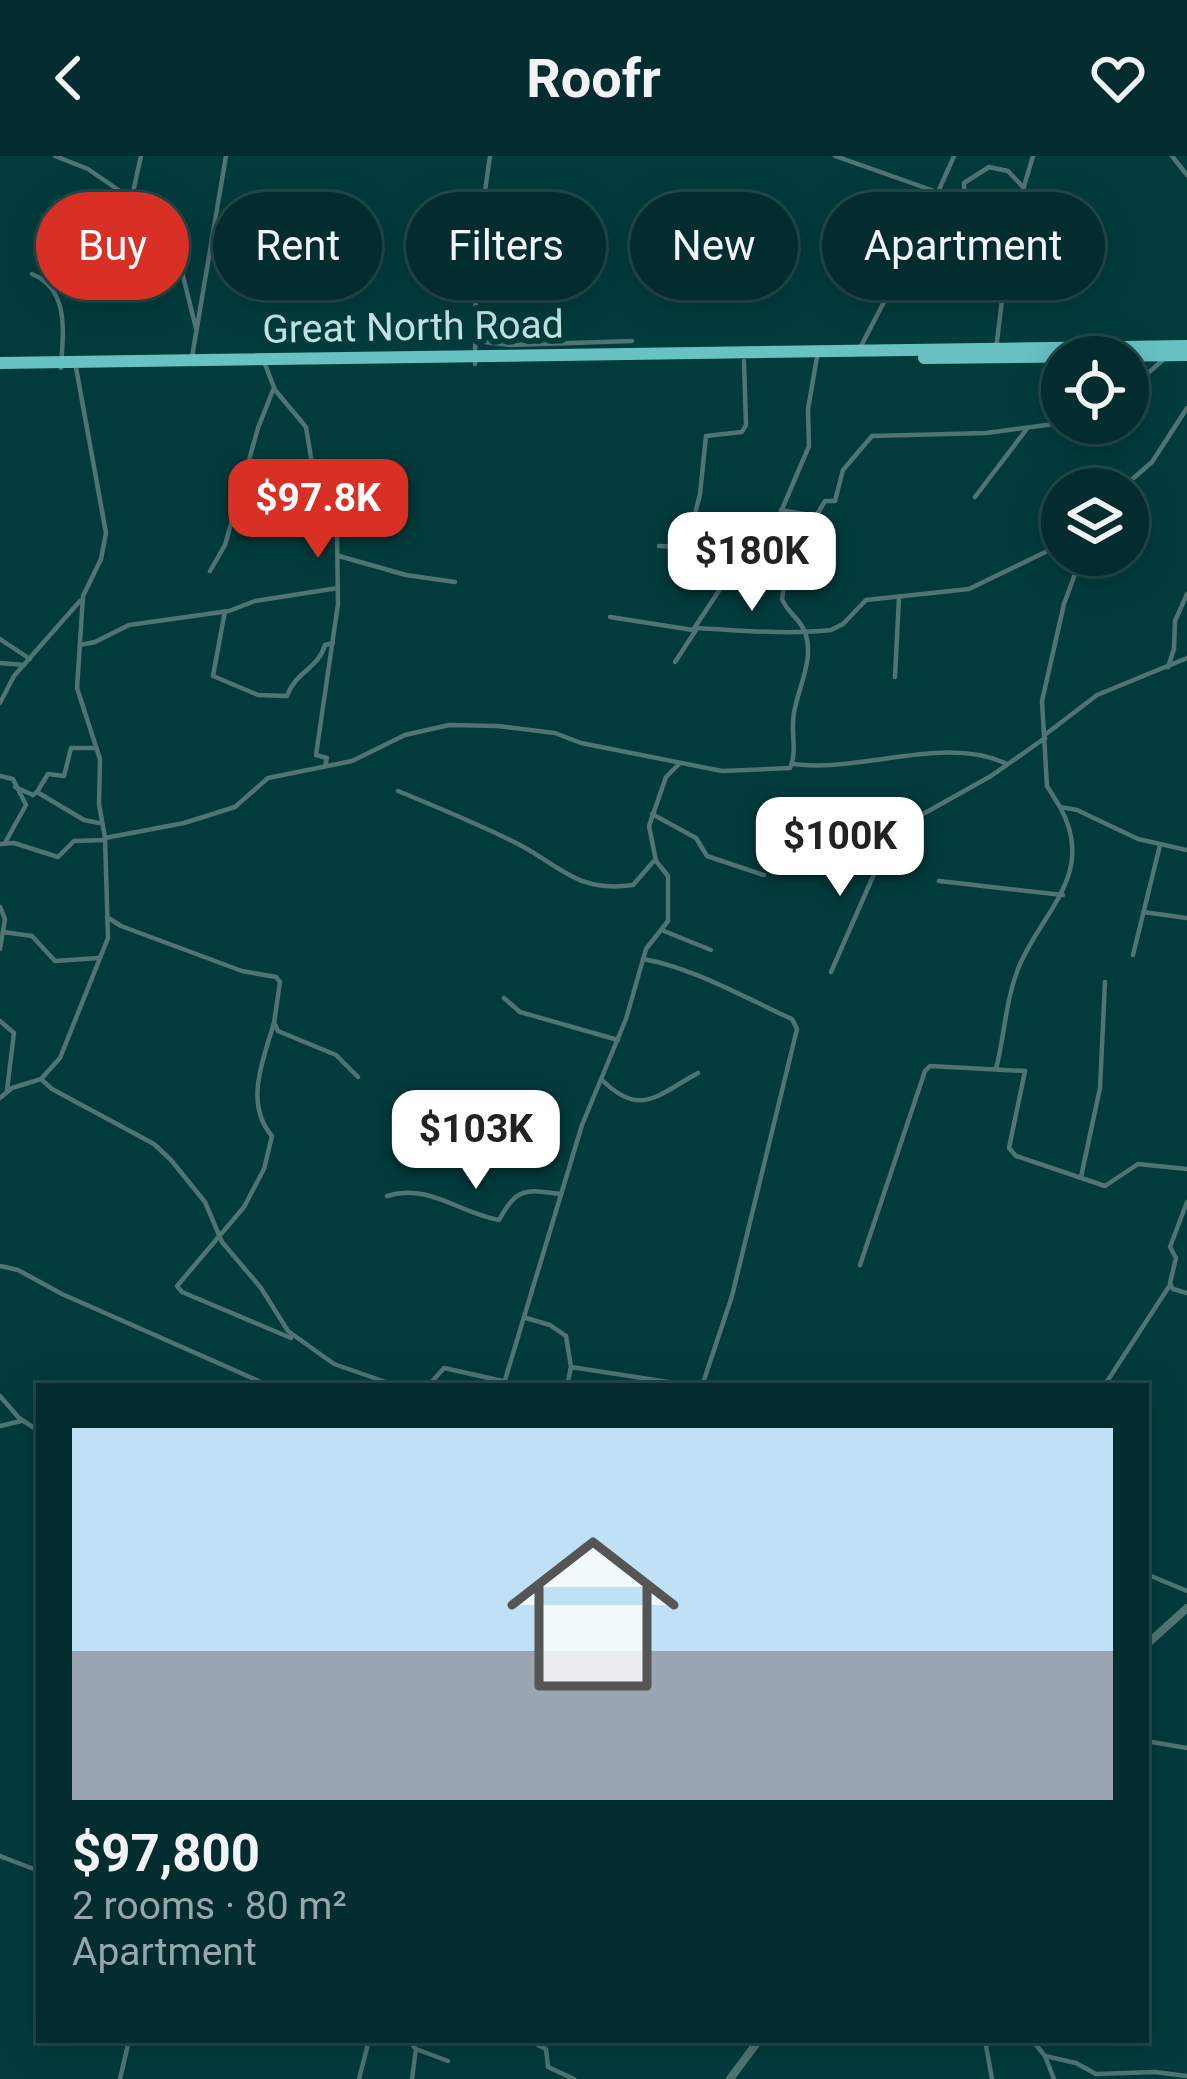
<!DOCTYPE html>
<meta charset="utf-8">
<style>
body{margin:0;font-family:Roboto,sans-serif;background:#0c3435;color:#f1f3f6;height:100vh;display:flex;flex-direction:column;font-size:45px;white-space:nowrap}
*{box-sizing:border-box;margin:0}
p{font-size:39px;color:#96a7aa}
.icon{flex:none;width:66px;height:66px;fill:none;stroke:currentColor;stroke-width:2;stroke-linecap:round;stroke-linejoin:round}
.map{position:relative;flex:1;overflow:hidden}
.panel{position:absolute;left:36px;top:1227px;width:1113px;height:660px;display:flex;flex-direction:column;background:#022c2d;border-radius:0px;box-shadow:0 6px 30px #0003,0 0 0 3px #234849}
.panel>*{flex:none}
.banner{position:absolute;left:36px;top:36px;width:1116px;height:108px;display:flex;gap:24px}
.controls{position:absolute;left:1041px;top:180px;display:grid;gap:24px}
.controls a{display:grid;place-items:center;width:108px;height:108px;border-radius:50%;background:#022c2d;box-shadow:0 6px 30px #0003,0 0 0 3px #234849;font-size:60px}
.price{position:absolute;translate:-50% -102px;padding:0 27px;border-radius:24px;background:#fff;color:#222;font-size:39px;line-height:78px;filter:drop-shadow(0 3px 6px #0008)}
.price::after{content:'';position:absolute;left:50%;top:72px;width:36px;height:27px;margin-left:-18px;background:inherit;clip-path:polygon(0 0,100% 0,50% 100%)}
.price.on{background:#d93025;color:#fff}
ul{padding:0;list-style:none}
li{display:grid;align-content:center;gap:24px;height:636px;padding:0 36px}
li span{display:grid;place-items:center;height:372px;border-radius:0px;color:#555}
li>.icon{margin-inline-start:auto}
span .icon{width:216px;height:216px;fill:#fffc;stroke-width:1}
li b{font-size:51px}
.tag{padding:0 42px;border-radius:54px;background:#022c2d;box-shadow:0 6px 30px #0003,0 0 0 3px #234849;font-size:42px;line-height:108px}
.tag.on{background:#d93025;color:#fff}
header{display:flex;justify-content:space-between;align-items:center;height:156px;padding:0 36px;background:#022c2d;font-size:54px;font-weight:700}
.map>svg:first-child{display:block}
</style>
<header><svg class="icon" aria-label="back" viewBox="0 0 24 24"><path d="M15 5l-7 7 7 7"/></svg>Roofr<svg class="icon" aria-label="heart" viewBox="0 0 24 24"><path d="M12 20l-8-8c-3-5 5-10 8-4 3-6 11-1 8 4z"/></svg></header>
<div class="map">
<svg width="1187" height="1923" viewBox="0 0 1187 1923">
<rect width="100%" height="100%" fill="#023b3c"/>
<g fill="none" stroke-linecap="round" stroke-linejoin="round">
<g stroke="#507474" stroke-width="4.5">
<polyline points="55,0 88,13 127,40 139,58 167,77 176,92 196,172"/>
<polyline points="835,0 937,36"/>
<polyline points="1172,0 1187,19"/>
<polyline points="131,45 141,0"/>
<path d="M1003 77C982 68 963 51 964 27L989 11 1008 15 1022 30"/>
<path d="M32 118C70 134 63 176 61 212"/>
<polyline points="477,185 511,189 632,185"/>
<polyline points="861,190 918,81 954,0"/>
<polyline points="996,193 1002,144 994,126 1000,83 1014,64 1033,0"/>
<polyline points="192,201 226,0"/>
<polyline points="263,203 275,234 306,271 313,314 337,377 338,448 316,599 327,602 325,610"/>
<polyline points="475,208 476,98 490,0"/>
<polyline points="1128,235 1164,203"/>
<polyline points="1121,333 1152,306 1187,252"/>
<polyline points="975,341 1026,274"/>
<polyline points="781,354 816,360 825,345 835,345 843,314 872,280 986,277 1062,267"/>
<polyline points="659,390 749,395"/>
<polyline points="682,393 685,369 693,366 700,338 706,280 742,276 746,269 744,205"/>
<polyline points="1082,399 1064,448 1042,545 1047,630 1060,651 1077,654 1138,683 1187,694"/>
<polyline points="339,400 406,419 455,426"/>
<polyline points="210,415 225,389 258,272 273,234"/>
<path d="M225 455 213 520 258 539 287 540C295 516 318 513 325 489L333 487"/>
<polyline points="610,461 693,474 732,415 752,395 787,400"/>
<path d="M695 472C739 474 785 479 831 474L843 468 866 444 969 433 1062 388"/>
<polyline points="0,483 30,503"/>
<polyline points="80,489 95,486 129,469 229,455 255,445 338,432"/>
<polyline points="675,506 696,474"/>
<polyline points="0,507 24,509"/>
<polyline points="1168,511 1174,493 1175,465 1187,438"/>
<polyline points="895,521 899,441"/>
<polyline points="0,547 14,520 80,445"/>
<polyline points="1046,578 1097,539 1187,502"/>
<path d="M793 608C861 617 943 579 1005 607"/>
<polyline points="0,620 13,623 26,649 6,685"/>
<polyline points="15,631 33,639 37,636 84,664 99,667"/>
<path d="M398 635C439 652 481 669 520 689 563 712 579 737 633 729L653 706"/>
<polyline points="37,636 48,618 64,620 71,592 96,592"/>
<polyline points="652,658 696,682 707,700 764,719"/>
<path d="M105 682 184 667 235 651 268 622 352 605 405 579 449 569 498 570 555 577 581 587 722 615 790 612C798 594 790 576 794 557 798 531 816 501 804 474 799 462 787 456 782 443L787 410 780 358 809 290 808 253 817 201"/>
<polyline points="0,688 14,687 58,701 74,685 105,684"/>
<polyline points="939,725 1063,739"/>
<polyline points="0,751 5,763 0,793"/>
<polyline points="1143,756 1187,762"/>
<polyline points="107,761 121,770 242,815 276,821 280,826 274,867 278,875 336,899 358,921"/>
<polyline points="664,775 711,794"/>
<polyline points="3,776 32,780 55,805 99,802"/>
<polyline points="1133,799 1160,689"/>
<path d="M643 803C694 812 743 841 792 863L797 873 732 1140 702 1230"/>
<polyline points="831,816 882,700 907,667 991,620 1045,582"/>
<polyline points="504,842 520,856 618,884"/>
<polyline points="0,865 14,877 7,934"/>
<path d="M274 867C263 904 244 948 272 980L264 1013 244 1051 177 1130 182 1136 291 1182"/>
<path d="M996 913C1005 878 1005 847 1018 813 1039 758 1098 719 1060 651"/>
<polyline points="41,923 52,933 154,988 171,1004 205,1046 222,1086 261,1132 288,1175 334,1208 397,1230"/>
<path d="M601 923C640 962 656 940 698 917"/>
<polyline points="0,942 12,932 41,923 60,902 108,782 105,682 99,648 100,603 77,532 83,440 101,403 106,377 75,206"/>
<polyline points="1081,1021 1100,932 1105,826"/>
<path d="M387 1040C429 1027 459 1057 499 1064 517 1032 524 1033 560 1038"/>
<polyline points="1187,1046 1170,1091 1176,1102 1170,1127 1173,1133 1187,1137"/>
<polyline points="860,1109 925,915 930,910 1025,915 1009,992 1016,1000 1105,1030 1138,1008 1187,1013"/>
<polyline points="0,1110 18,1114 62,1138 270,1230"/>
<polyline points="526,1162 550,1169 566,1180 571,1211 567,1230"/>
<polyline points="571,1211 694,1230"/>
<polyline points="505,1224 582,969 626,863 646,793 668,765 668,720 656,705 649,670 666,621 679,608"/>
<polyline points="428,1230 444,1212 525,1230"/>
<polyline points="1104,1230 1170,1129"/>
<polyline points="0,1240 19,1262 39,1275"/>
<polyline points="0,1270 21,1265"/>
<polyline points="1146,1418 1187,1435"/>
<polyline points="1146,1585 1187,1592"/>
<polyline points="0,1700 39,1715"/>
<polyline points="408,1884 416,1893 448,1905"/>
<polyline points="528,1884 546,1893 548,1911 574,1923"/>
<polyline points="985,1884 992,1923"/>
<polyline points="1032,1884 1045,1900 1054,1923"/>
<polyline points="1045,1900 1076,1907 1096,1918 1155,1916 1187,1920"/>
<polyline points="120,1923 129,1884"/>
<polyline points="359,1923 369,1884"/>
<polyline points="412,1923 416,1893"/>
</g>
<g stroke="#507474" stroke-width="8">
<polyline points="1146,1489 1187,1452"/>
<polyline points="730,1923 759,1884"/>
</g>
<g stroke="#68c2c2" stroke-width="12">
<polyline points="924,202 1187,199"/>
<polyline points="0,207 1187,190"/>
</g>
</g>
<g text-anchor="middle" dominant-baseline="central" stroke-width="12" stroke-linejoin="round" paint-order="stroke">
<g font-size="39" fill="#c2e2e2" stroke="#023b3c">
<text transform="translate(413 171) rotate(-1)">Great North Road</text>
</g>
</g>
</svg>
<div class="controls">
<a><svg class="icon" aria-label="locate" viewBox="0 0 24 24"><circle cx="12" cy="12" r="6"/><path d="M12 2v4M12 18v4M2 12h4M18 12h4"/></svg></a>
<a><svg class="icon" aria-label="layers" viewBox="0 0 24 24"><path d="M12 4l9 5-9 5-9-5zM3 14l9 5 9-5"/></svg></a>
</div>
<b class="price on" style="left:318px;top:405px">$97.8K</b>
<b class="price" style="left:752px;top:458px">$180K</b>
<b class="price" style="left:840px;top:743px">$100K</b>
<b class="price" style="left:476px;top:1036px">$103K</b>
<div class="banner">
<a class="tag on">Buy</a>
<a class="tag">Rent</a>
<a class="tag">Filters</a>
<a class="tag">New</a>
<a class="tag">Apartment</a>
</div>
<section class="panel">
<ul>
<li><span style="background:linear-gradient(#bfe0f5 60%,#9aa5b1 0)"><svg class="icon" aria-label="home" viewBox="0 0 24 24"><path d="M3 11l9-7 9 7M6 9v11h12V9"/></svg></span><div><b>$97,800</b><p>2 rooms · 80 m²</p><p>Apartment</p></div></li>
</ul>
</section>
</div>
